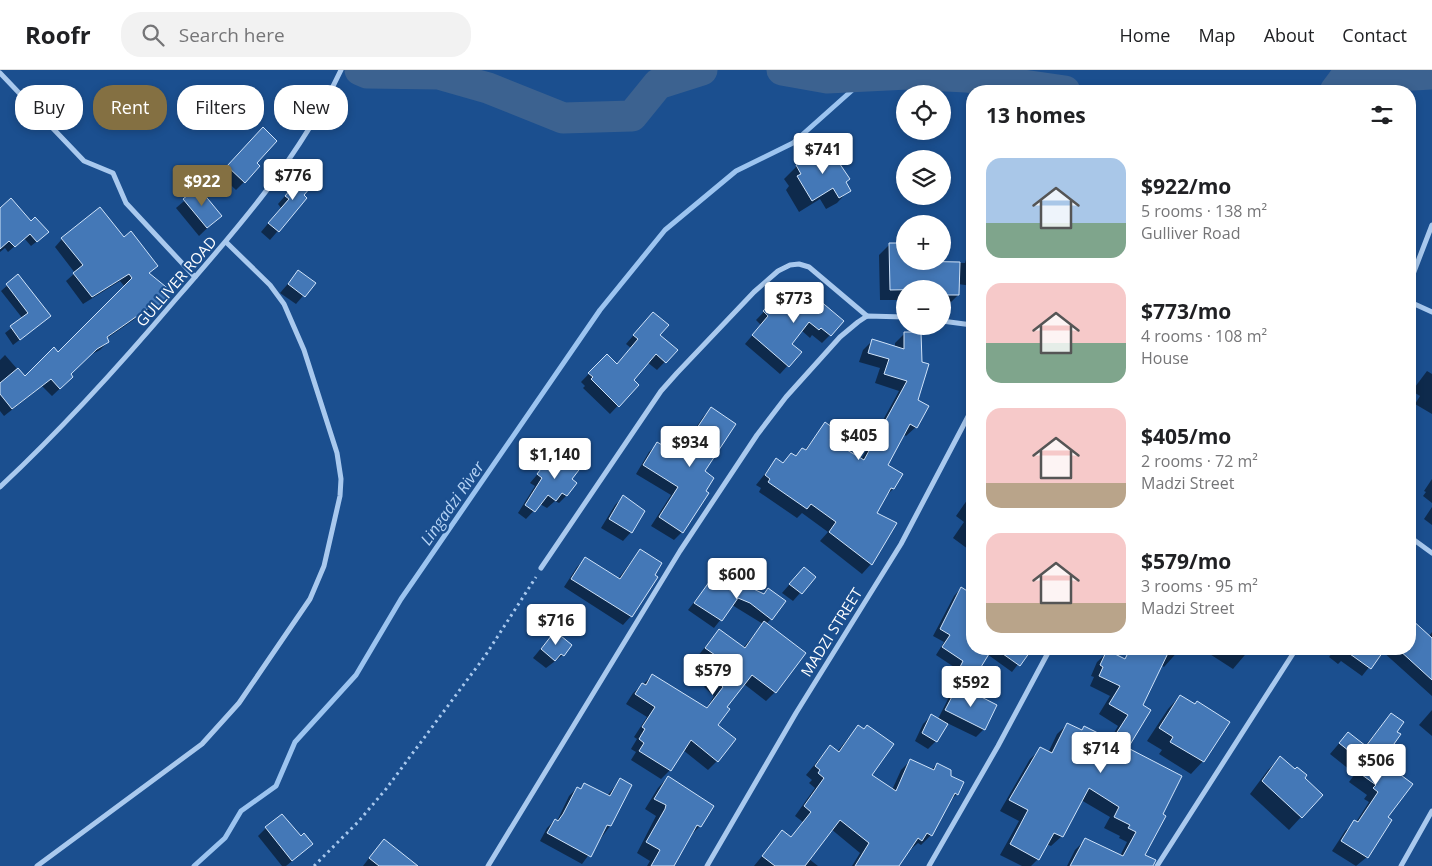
<!DOCTYPE html>
<meta charset="utf-8">
<style>
body{margin:0;font-family:"Open Sans",sans-serif;background:#f2f2f2;color:#202124;height:100vh;display:flex;flex-direction:column;font-size:19px;white-space:nowrap}
*{box-sizing:border-box;margin:0}
p{font-size:16px;color:#757577}
.icon{flex:none;width:28px;height:28px;fill:none;stroke:currentColor;stroke-width:2;stroke-linecap:round;stroke-linejoin:round}
.map{position:relative;flex:1;overflow:hidden}
.side{position:absolute;left:966px;top:15px;width:450px;height:570px;display:flex;flex-direction:column;background:#fff;border-radius:20px;box-shadow:0 2px 8px #0003}
.side>*{flex:none}
.top-card{position:absolute;left:15px;top:15px;width:475px;height:45px;display:flex;gap:10px}
.buttons{position:absolute;left:896px;top:15px;display:grid;gap:10px}
.buttons a{display:grid;place-items:center;width:55px;height:55px;border-radius:50%;background:#fff;box-shadow:0 2px 8px #0003;font-size:25px}
.price{position:absolute;translate:-50% -42px;padding:0 11px;border-radius:5px;background:#fff;color:#222;font-size:16px;line-height:32px;filter:drop-shadow(0 1px 2px #0008)}
.price::after{content:'';position:absolute;left:50%;top:30px;width:15px;height:11px;margin-left:-8px;background:inherit;clip-path:polygon(0 0,100% 0,50% 100%)}
.price.current{background:#847042;color:#fff}
ul{padding:0;list-style:none}
li{display:flex;align-items:center;gap:15px;height:125px;padding:0 20px}
li span{display:grid;place-items:center;flex:none;width:140px;height:100px;border-radius:15px;color:#555}
li>.icon{margin-inline-start:auto}
span .icon{width:60px;height:60px;fill:#fffc;stroke-width:1}
li b{font-size:21px}
h2{display:flex;justify-content:space-between;align-items:center;height:60px;padding:0 20px;font-size:21px}
.tag{padding:0 18px;border-radius:20px;background:#fff;box-shadow:0 2px 8px #0003;font-size:18px;line-height:45px}
.tag.current{background:#847042;color:#fff}
header{display:flex;align-items:center;gap:30px;box-sizing:border-box;height:70px;padding:0 25px;background:#fff;border-bottom:1px solid #e0e0e0}
header strong{font-size:24px}
nav{display:flex;gap:28px;margin-inline-start:auto;font-size:18px}
.search{width:350px;height:45px;background:#f2f2f2;display:flex;align-items:center;gap:12px;box-sizing:border-box;padding:0 18px;border-radius:20px;color:#757577;font-size:19px}
.map>svg:first-child{display:block}
</style>
<header>
<strong>Roofr</strong>
<div class="search"><svg class="icon" aria-label="search" viewBox="0 0 24 24"><circle cx="10" cy="10" r="6"/><path d="M15 15l6 6"/></svg>Search here</div>
<nav><a>Home</a><a>Map</a><a>About</a><a>Contact</a></nav>
</header>
<div class="map">
<svg width="1432" height="796" viewBox="0 0 1432 796">
<rect width="100%" height="100%" fill="#1b4f8f"/>
<g fill="#0007">
<polygon points="254,67 255,93 244,112 236,120 220,105"/>
<polygon points="826,77 849,120 837,133 826,139 820,129 799,142 786,120 789,116 784,109 797,96"/>
<polygon points="299,110 302,125 306,128 270,170 261,162 281,138 278,134"/>
<polygon points="198,119 220,146 199,166 176,138"/>
<polygon points="0,140 41,168 31,176 24,168 8,182 5,178 0,182"/>
<polygon points="972,167 972,216 958,214 958,225 948,235 942,235 942,219 905,219 905,230 880,230 879,185 890,174 905,174 905,191 965,193"/>
<polygon points="123,168 156,196 148,204 156,238 149,245 145,242 106,269 108,272 100,280 88,286 69,304 72,307 52,326 42,316 4,346 0,341 0,290 5,285 25,308 58,283 125,217 120,211 83,234 66,211 75,203 55,177 62,169"/>
<polygon points="299,201 314,213 296,234 280,223"/>
<polygon points="18,206 50,246 13,275 5,263 23,249 1,221"/>
<polygon points="779,226 789,242 801,228 830,265 822,273 812,265 810,268 801,260 790,274 800,282 780,304 745,274 761,255 756,250"/>
<polygon points="645,252 676,280 657,300 647,292 632,310 637,315 610,344 583,318 585,316 581,312 607,285 616,295 631,278 626,274"/>
<polygon points="904,264 917,330 916,357 906,366 903,364 886,396 893,419 884,428 876,443 895,453 871,494 862,504 820,471 828,462 802,443 797,448 759,422 761,418 756,415 776,390 782,394 791,384 794,387 802,379 804,381 825,354 828,371 861,390 899,321 875,313 880,298 859,292 863,280 872,271 895,277 895,273"/>
<polygon points="1427,301 1432,304 1432,344 1415,334 1420,326 1412,321"/>
<polygon points="711,339 703,402 682,462 674,470 651,456 671,425 636,404 649,382 658,373 677,386 703,347"/>
<polygon points="561,382 570,409 566,426 559,433 555,431 547,438 540,434 526,449 518,443 535,416 530,413 547,393 550,395"/>
<polygon points="1432,409 1432,433 1423,426 1426,422 1424,421"/>
<polygon points="972,423 972,482 953,468 964,452 956,446"/>
<polygon points="623,427 643,442 631,462 623,471 601,458 615,435"/>
<polygon points="1432,437 1432,455 1424,449"/>
<polygon points="640,480 631,546 623,555 564,517 577,497 585,489 618,509"/>
<polygon points="796,507 814,507 793,531 782,523"/>
<polygon points="712,509 731,523 740,513 771,549 766,554 775,622 766,631 744,614 725,637 716,655 717,691 708,700 683,680 670,700 661,709 631,690 636,682 631,679 637,669 634,667 647,647 626,634 633,623 652,606 706,639 714,626 704,617 717,602 697,587 719,560 743,578 763,554 732,535 714,558 688,540"/>
<polygon points="961,518 972,526 972,579 1030,579 1012,602 987,584 972,609 965,616 951,608 957,599 936,585 944,572 933,566 954,526"/>
<polygon points="1410,549 1428,567 1432,562 1432,626 1382,581 1362,606 1341,591 1338,594 1329,587 1335,579 1410,579"/>
<polygon points="547,571 563,585 546,598 533,588"/>
<polygon points="1155,579 1180,579 1164,597 1161,595 1142,635 1126,679 1146,796 1067,796 1075,780 1085,770 1120,786 1127,772 1119,768 1120,766 1104,758 1110,747 1081,730 1062,766 1051,776 1046,774 1038,789 1031,796 1022,796 1000,785 1019,751 1000,741 1030,689 1041,679 1048,683 1057,664 1068,654 1110,670 1118,656 1099,644 1110,626 1090,616 1094,607 1091,606 1097,592 1108,582 1144,596"/>
<polygon points="1202,579 1250,579 1233,599"/>
<polygon points="958,617 984,659 976,667 947,653 936,671 928,679 915,671 923,654 931,646 938,649 950,625"/>
<polygon points="1180,626 1203,691 1191,704 1159,684 1162,680 1147,671 1168,639"/>
<polygon points="1432,640 1432,666 1419,655"/>
<polygon points="1391,644 1380,691 1386,748 1367,787 1356,796 1332,781 1345,761 1356,752 1369,732 1364,729 1367,725 1349,712 1355,704 1330,684 1348,663 1365,676"/>
<polygon points="858,656 870,705 892,720 901,700 910,691 931,700 937,694 950,707 957,724 948,733 931,765 921,775 918,773 911,779 910,778 898,796 852,796 860,783 831,759 809,789 818,796 754,796 782,762 790,768 803,752 795,746 815,718 809,713 812,710 806,705 830,676 837,682"/>
<polygon points="1280,688 1303,708 1301,747 1289,760 1250,724 1268,700"/>
<polygon points="668,707 700,756 689,767 673,796 647,796 650,791 637,783 656,746 645,739 658,718"/>
<polygon points="620,710 610,756 582,794 540,771 547,758 555,750 557,751 569,726 577,718 579,720 584,715 607,726"/>
<polygon points="266,758 303,782 286,796 282,796 258,766"/>
<polygon points="376,779 409,796 363,796"/>
</g>
<g fill="none" stroke-linecap="round" stroke-linejoin="round">
<polyline stroke="#9cc4f0" stroke-width="5" points="194,796 225,768 241,741 276,716 295,672 356,605 401,529 600,240 665,160 736,101 793,73 867,7"/>
<g stroke="#3c6290" stroke-width="31">
<polyline points="360,0 367,3 439,4 488,18 563,48 632,46 658,14 702,0"/>
<polyline points="782,0 827,8 908,4 966,7 1065,21"/>
<polyline points="1335,21 1344,9 1432,4"/>
</g>
</g>
<g fill="#4478b7" stroke="#cfe3fa">
<polygon points="263,57 277,71 257,93 260,96 245,113 227,96"/>
<polygon points="827,75 850,109 846,112 851,121 839,128 833,118 812,131 797,106 801,104 796,95"/>
<polygon points="307,100 317,110 304,125 307,128 279,162 268,153 289,129 285,126"/>
<polygon points="198,117 222,146 207,158 183,129"/>
<polygon points="11,128 31,151 35,147 49,162 37,172 30,164 15,177 9,171 0,179 0,138"/>
<polygon points="100,137 124,167 131,161 158,196 149,203 171,221 157,238 153,235 107,267 109,272 97,279 71,304 73,307 60,319 51,309 12,339 0,324 0,313 18,298 25,306 54,277 58,282 132,208 129,204 92,227 73,203 83,195 61,168"/>
<polygon points="889,173 905,173 905,191 960,192 959,225 942,225 942,219 890,220"/>
<polygon points="298,200 316,213 305,227 288,214"/>
<polygon points="18,204 51,246 20,270 10,256 28,243 6,214"/>
<polygon points="806,219 844,251 831,266 821,258 819,260 809,252 792,274 802,282 789,297 752,265 768,246 763,241 779,224 792,236"/>
<polygon points="653,242 669,255 660,265 678,280 666,293 656,284 634,310 639,315 619,337 591,309 593,307 588,303 607,284 617,294 638,269 633,265"/>
<polygon points="904,262 921,262 922,292 929,294 918,330 929,336 917,358 910,354 888,395 903,404 894,419 891,418 877,443 897,453 872,495 829,462 836,452 811,434 807,439 768,412 770,409 765,405 776,388 783,393 791,383 796,386 802,378 806,380 825,352 837,361 830,370 864,390 907,311 884,304 889,289 868,283 872,269 904,279"/>
<polygon points="711,337 736,354 705,401 714,408 706,421 709,423 683,463 659,447 678,417 643,395 657,372 679,385"/>
<polygon points="561,381 582,396 572,409 577,413 567,426 562,423 556,431 548,425 535,442 525,435 542,408 537,404 547,391 551,394"/>
<polygon points="623,425 645,441 632,463 609,449"/>
<polygon points="640,479 662,493 655,505 658,507 632,547 571,509 585,487 620,509"/>
<polygon points="804,497 816,507 802,524 789,514"/>
<polygon points="712,508 734,523 739,512 764,524 768,518 786,531 772,550 750,533 738,528 722,551 694,533"/>
<polygon points="961,517 972,524 972,579 992,579 973,610 958,601 963,591 942,577 950,565 940,559"/>
<polygon points="1410,548 1432,568 1432,610 1398,579 1410,579"/>
<polygon points="764,551 806,583 776,623 752,605 727,637 730,639 718,655 736,669 718,692 691,670 671,701 639,681 644,673 639,669 645,659 642,657 655,637 635,624 642,613 646,615 652,604 707,638 723,617 712,607 725,592 705,578 719,559 745,578"/>
<polygon points="555,561 572,575 564,586 561,584 555,591 541,579"/>
<polygon points="996,579 1032,579 1020,596"/>
<polygon points="1130,579 1170,579 1143,635 1151,640 1128,678 1182,706 1163,744 1166,746 1145,785 1156,790 1153,796 1070,796 1085,768 1123,786 1136,762 1128,758 1130,755 1114,747 1119,737 1089,718 1063,767 1054,763 1039,790 1010,774 1028,740 1009,730 1040,677 1052,683 1067,653 1082,660 1084,656 1112,670 1128,645 1109,634 1120,616 1099,606 1103,597 1100,595 1107,580 1125,589"/>
<polygon points="1343,579 1385,579 1371,599"/>
<polygon points="958,615 997,635 985,660 945,640"/>
<polygon points="1180,625 1195,634 1197,631 1230,652 1204,692 1170,672 1173,667 1159,658"/>
<polygon points="1391,643 1404,652 1397,662 1401,664 1382,691 1413,714 1388,747 1392,750 1368,788 1341,771 1354,750 1358,752 1378,722 1373,718 1376,715 1358,702 1364,693 1339,673 1348,662 1366,676"/>
<polygon points="931,644 948,654 937,672 922,663"/>
<polygon points="858,655 864,659 867,655 894,674 872,705 896,721 910,689 934,700 937,693 951,700 951,706 964,712 958,725 955,723 932,766 927,763 922,771 918,768 899,796 855,796 869,773 840,750 805,796 775,796 762,786 782,760 791,767 811,742 804,736 824,708 818,703 820,700 815,696 830,675 839,682"/>
<polygon points="1280,686 1295,699 1297,697 1307,705 1305,708 1323,725 1302,748 1262,711"/>
<polygon points="668,706 714,736 701,757 697,755 674,796 651,796 660,780 646,772 665,739 666,735 654,729"/>
<polygon points="620,708 632,715 611,756 607,755 591,787 547,763 555,749 558,751 563,744 577,717 581,719 584,713 610,726"/>
<polygon points="282,744 301,766 304,763 313,774 292,791 265,757"/>
<polygon points="384,769 418,796 379,796 369,788"/>
</g>
<g fill="none" stroke-linecap="round" stroke-linejoin="round">
<polyline stroke="#a9c9ee" stroke-width="3" stroke-dasharray="2.5 4" stroke-linecap="butt" points="314,796 358,752 386,719 485,586 536,507"/>
<g stroke="#a9c9ee" stroke-width="5">
<polyline points="0,3 84,91 113,103 126,133 195,207"/>
<polyline points="1410,212 1432,155"/>
<polyline points="1410,232 1432,242"/>
<polyline points="942,251 972,255"/>
<path d="M0 417C63 358 120 295 176 229 239 157 300 87 341 0"/>
<polyline points="1410,467 1432,483"/>
<polyline points="541,498 661,321 677,303 754,222 778,201 790,195 799,194 809,197 867,246"/>
<polyline points="37,796 202,674 239,633 310,529 324,496 340,426 341,409 337,383 304,280 284,234 270,215 227,173"/>
<polyline points="488,796 680,481 757,365 786,327 840,267 858,252 867,246 905,247"/>
<polyline points="707,796 796,643 901,474 972,339"/>
<polyline points="929,796 998,676 1050,579"/>
<polyline points="1157,796 1296,579"/>
<polyline points="1401,796 1432,741"/>
</g>
</g>
<g text-anchor="middle" dominant-baseline="central" stroke-width="4.5" stroke-linejoin="round" paint-order="stroke">
<g font-size="15" fill="#fff" stroke="#1b4f8f">
<text transform="translate(176 211) rotate(-49)">GULLIVER ROAD</text>
<text transform="translate(831 562) rotate(-58)">MADZI STREET</text>
</g>
<g font-size="16" font-style="italic" fill="#b5d3f5" stroke="#1b4f8f">
<text transform="translate(452 433) rotate(-55)">Lingadzi River</text>
</g>
</g>
</svg>
<div class="buttons">
<a><svg class="icon" aria-label="locate" viewBox="0 0 24 24"><circle cx="12" cy="12" r="6"/><path d="M12 2v4M12 18v4M2 12h4M18 12h4"/></svg></a>
<a><svg class="icon" aria-label="layers" viewBox="0 0 24 24"><path d="M12 4l9 5-9 5-9-5zM3 14l9 5 9-5"/></svg></a>
<a>+</a>
<a>−</a>
</div>
<b class="price" style="left:823px;top:105px">$741</b>
<b class="price" style="left:293px;top:131px">$776</b>
<b class="price current" style="left:202px;top:137px">$922</b>
<b class="price" style="left:794px;top:254px">$773</b>
<b class="price" style="left:859px;top:391px">$405</b>
<b class="price" style="left:690px;top:398px">$934</b>
<b class="price" style="left:555px;top:410px">$1,140</b>
<b class="price" style="left:737px;top:530px">$600</b>
<b class="price" style="left:556px;top:576px">$716</b>
<b class="price" style="left:713px;top:626px">$579</b>
<b class="price" style="left:971px;top:638px">$592</b>
<b class="price" style="left:1101px;top:704px">$714</b>
<b class="price" style="left:1376px;top:716px">$506</b>
<div class="top-card">
<a class="tag">Buy</a>
<a class="tag current">Rent</a>
<a class="tag">Filters</a>
<a class="tag">New</a>
</div>
<section class="side">
<h2>13 homes<svg class="icon" aria-label="filters" viewBox="0 0 24 24"><path d="M4 7h16M4 17h16"/><circle cx="9" cy="7" r="2"/><circle cx="15" cy="17" r="2"/></svg></h2>
<ul>
<li><span style="background:linear-gradient(#a9c7e8 65%,#7fa58c 0)"><svg class="icon" aria-label="home" viewBox="0 0 24 24"><path d="M3 11l9-7 9 7M6 9v11h12V9"/></svg></span><div><b>$922/mo</b><p>5 rooms · 138 m²</p><p>Gulliver Road</p></div></li>
<li><span style="background:linear-gradient(#f6c9c9 60%,#7fa58c 0)"><svg class="icon" aria-label="home" viewBox="0 0 24 24"><path d="M3 11l9-7 9 7M6 9v11h12V9"/></svg></span><div><b>$773/mo</b><p>4 rooms · 108 m²</p><p>House</p></div></li>
<li><span style="background:linear-gradient(#f6c9c9 75%,#b9a48a 0)"><svg class="icon" aria-label="home" viewBox="0 0 24 24"><path d="M3 11l9-7 9 7M6 9v11h12V9"/></svg></span><div><b>$405/mo</b><p>2 rooms · 72 m²</p><p>Madzi Street</p></div></li>
<li><span style="background:linear-gradient(#f6c9c9 70%,#b9a48a 0)"><svg class="icon" aria-label="home" viewBox="0 0 24 24"><path d="M3 11l9-7 9 7M6 9v11h12V9"/></svg></span><div><b>$579/mo</b><p>3 rooms · 95 m²</p><p>Madzi Street</p></div></li>
</ul>
</section>
</div>
